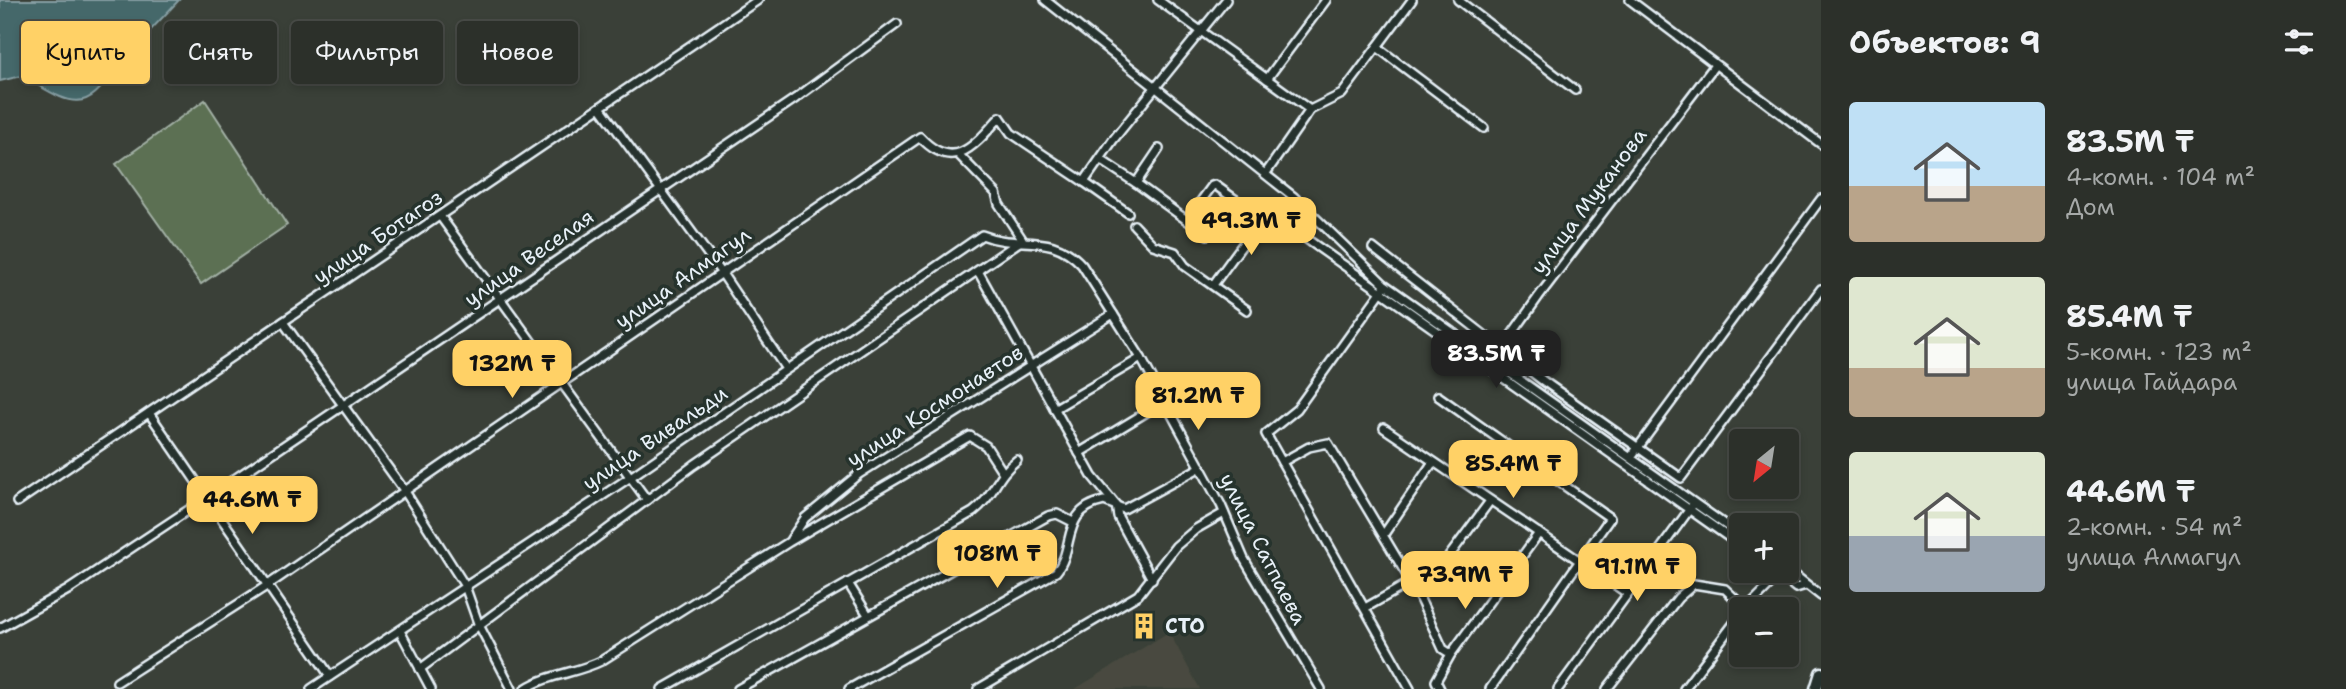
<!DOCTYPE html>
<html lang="ru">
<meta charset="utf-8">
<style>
body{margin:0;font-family:"Shantell Sans",sans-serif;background:#383c36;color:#f1f3f6;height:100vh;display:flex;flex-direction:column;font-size:26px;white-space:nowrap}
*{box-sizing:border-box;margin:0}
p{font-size:23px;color:#a6a9a8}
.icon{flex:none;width:38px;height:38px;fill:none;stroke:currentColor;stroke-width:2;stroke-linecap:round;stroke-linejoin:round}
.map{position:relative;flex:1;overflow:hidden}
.drawer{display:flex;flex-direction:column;background:#2c302a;width:525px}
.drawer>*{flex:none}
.banner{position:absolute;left:21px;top:21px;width:665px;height:63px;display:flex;gap:14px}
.needle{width:46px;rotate:210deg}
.buttons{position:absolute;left:1729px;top:429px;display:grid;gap:14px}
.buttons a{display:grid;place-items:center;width:70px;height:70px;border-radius:7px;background:#2c302a;box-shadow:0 4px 10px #0003,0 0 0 2px #484b47;font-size:35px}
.price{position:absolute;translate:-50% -60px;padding:0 16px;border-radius:14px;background:#ffd166;color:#111;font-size:23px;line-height:46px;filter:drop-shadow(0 2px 4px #0008)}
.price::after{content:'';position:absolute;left:50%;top:42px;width:21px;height:16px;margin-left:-10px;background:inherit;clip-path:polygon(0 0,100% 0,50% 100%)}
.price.current{background:#222;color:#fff}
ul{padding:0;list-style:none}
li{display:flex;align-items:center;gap:21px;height:175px;padding:0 28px}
li span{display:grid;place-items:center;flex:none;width:196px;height:140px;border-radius:7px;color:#555}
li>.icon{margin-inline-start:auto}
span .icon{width:84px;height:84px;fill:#fffc;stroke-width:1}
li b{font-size:30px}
h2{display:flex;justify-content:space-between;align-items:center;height:84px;padding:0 28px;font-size:30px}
.tag{padding:0 24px;border-radius:7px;background:#2c302a;box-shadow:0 4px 10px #0003,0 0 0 2px #484b47;font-size:24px;line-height:63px}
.tag.current{background:#ffd166;color:#111}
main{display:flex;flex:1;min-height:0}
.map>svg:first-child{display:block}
</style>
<main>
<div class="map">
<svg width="1821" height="689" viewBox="0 0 1821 689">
<rect width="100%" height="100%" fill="#3a4038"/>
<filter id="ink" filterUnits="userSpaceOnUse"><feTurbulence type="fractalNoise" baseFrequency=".0143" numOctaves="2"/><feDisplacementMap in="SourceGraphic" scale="14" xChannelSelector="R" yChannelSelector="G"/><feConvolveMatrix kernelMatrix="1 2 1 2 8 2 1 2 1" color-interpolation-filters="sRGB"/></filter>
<g filter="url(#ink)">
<polygon fill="#484a3f" points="1169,632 1200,689 1075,689"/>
<polygon fill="#5c6f52" stroke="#a2b0a5" stroke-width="2" points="205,100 287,225 201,284 116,164"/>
<path fill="#44676a" stroke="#869ea3" stroke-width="2" d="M0 0H179L112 71C84 123 59 95 21 76L0 81Z"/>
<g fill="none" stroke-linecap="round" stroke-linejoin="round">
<g stroke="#e8f1f8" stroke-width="12">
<g id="minor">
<polyline points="1045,0 1294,197 1384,284 1741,536"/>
<polyline points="1158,0 1310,110"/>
<polyline points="1458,0 1575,90"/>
<polyline points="1630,0 1821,144"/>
<polyline points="1377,47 1484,128"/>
<polyline points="1267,79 1326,0"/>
<polyline points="600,107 721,272 786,369"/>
<polyline points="1159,149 1136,183 1207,235 1236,200 1262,218"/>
<polyline points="958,154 996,193 999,204 1022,239"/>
<polyline points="1101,160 1136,183"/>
<polyline points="1266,173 1310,110 1342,94 1412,0"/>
<polyline points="1128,213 1084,182 1113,140 1226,0"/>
<polyline points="440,216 647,500"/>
<polyline points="1187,220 1212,186 1215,185 1236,200"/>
<polyline points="1134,225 1153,245 1175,252 1185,266 1247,310"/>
<polyline points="1373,248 1542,380 1681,478 1821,289"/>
<polyline points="978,271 1092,476 1116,505 1118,517 1152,579"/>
<polyline points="1213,285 1267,211 1741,546"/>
<polyline points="1383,289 1297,409 1266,434 1410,689"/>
<polyline points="283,322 404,490 465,586 478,623 512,689"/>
<polyline points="1493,361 1539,296 1715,65"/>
<polyline points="1438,396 1610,518 1490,689"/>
<polyline points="1054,409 1141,358"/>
<polyline points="149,413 330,676"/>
<polyline points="1384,428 1627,593"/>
<polyline points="1079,453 1165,401"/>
<polyline points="1631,457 1821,199"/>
<polyline points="1282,462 1309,447 1328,443 1411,582 1365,608"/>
<polyline points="17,502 758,0"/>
<polyline points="1384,534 1433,462"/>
<polyline points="791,539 805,518 859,474 1113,314"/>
<polyline points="1787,569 1821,596"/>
<polyline points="1774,570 1796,588 1806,585"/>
<polyline points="848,583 868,615"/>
<polyline points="1746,609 1785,570"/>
<polyline points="0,628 68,590 208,497 796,98 897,24"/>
<polyline points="400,631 431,689"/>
<polyline points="1451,654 1443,649 1419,597 1490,501"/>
<polyline points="420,669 694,465 1022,240"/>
<path d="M117 682 268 585 920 137C954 173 974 146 1000 117L1011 133 1084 182"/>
<path d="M311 689 632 476 982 235C1019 250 1050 230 1082 265L1141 358 1221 505 1244 559 1321 689"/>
<path d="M525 689C548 674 577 673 601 661L789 542 970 436 986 446 1002 471"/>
<path d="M662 689 973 512C994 496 996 476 1017 460"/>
<polyline points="738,689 1048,516 1057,514 1073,522"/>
<path d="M849 689 1056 572C1076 548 1060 510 1104 501L1124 509 1201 467"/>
<polyline points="978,689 1138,595 1176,546 1196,529 1224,513"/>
<polyline points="1440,689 1436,681 1451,654 1539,533"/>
<polyline points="1558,689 1692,506"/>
<polyline points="1607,689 1678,598 1694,584 1725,589 1746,609"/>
<polyline points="1684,689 1741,614"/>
</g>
</g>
<g stroke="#e8f1f8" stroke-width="15">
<polyline id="secondary" points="1816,689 1821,673"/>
</g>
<use href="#minor" stroke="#26332d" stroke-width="7"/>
<use href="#secondary" stroke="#26332d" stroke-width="10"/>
</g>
</g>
<defs>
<g id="building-bare" transform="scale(2.1)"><path d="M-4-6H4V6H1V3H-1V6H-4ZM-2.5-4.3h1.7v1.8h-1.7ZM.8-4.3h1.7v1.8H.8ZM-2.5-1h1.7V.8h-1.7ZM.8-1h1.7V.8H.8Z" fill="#ffd166" stroke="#26332d" stroke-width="2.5" paint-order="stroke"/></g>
</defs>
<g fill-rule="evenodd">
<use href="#building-bare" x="1144" y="626"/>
</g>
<g text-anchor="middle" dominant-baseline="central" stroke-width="7" stroke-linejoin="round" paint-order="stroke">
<g font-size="21" fill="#e8f1f8" stroke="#26332d">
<text transform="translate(1589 201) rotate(-53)">улица Муканова</text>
<text transform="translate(378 237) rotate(-34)">улица Ботагоз</text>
<text transform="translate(529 258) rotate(-35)">улица Веселая</text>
<text transform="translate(683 278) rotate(-35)">улица Алмагул</text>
<text transform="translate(935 406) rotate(-33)">улица Космонавтов</text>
<text transform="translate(655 438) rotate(-34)">улица Вивальди</text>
<text transform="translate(1263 549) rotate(63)">улица Сатпаева</text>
</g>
<g font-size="21" font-weight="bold" fill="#e8f1f8" stroke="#26332d" text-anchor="start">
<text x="1165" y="626">СТО</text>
</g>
</g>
</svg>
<div class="buttons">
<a><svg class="needle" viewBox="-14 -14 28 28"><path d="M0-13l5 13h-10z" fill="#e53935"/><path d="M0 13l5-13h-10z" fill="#a6a9a8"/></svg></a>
<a>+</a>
<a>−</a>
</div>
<b class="price" style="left:1251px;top:257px">49.3M ₸</b>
<b class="price current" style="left:1496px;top:390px">83.5M ₸</b>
<b class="price" style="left:512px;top:400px">132M ₸</b>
<b class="price" style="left:1198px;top:432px">81.2M ₸</b>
<b class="price" style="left:1513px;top:500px">85.4M ₸</b>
<b class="price" style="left:252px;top:536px">44.6M ₸</b>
<b class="price" style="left:997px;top:590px">108M ₸</b>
<b class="price" style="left:1637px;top:603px">91.1M ₸</b>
<b class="price" style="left:1465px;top:611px">73.9M ₸</b>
<div class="banner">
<a class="tag current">Купить</a>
<a class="tag">Снять</a>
<a class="tag">Фильтры</a>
<a class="tag">Новое</a>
</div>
</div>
<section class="drawer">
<h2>Объектов: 9<svg class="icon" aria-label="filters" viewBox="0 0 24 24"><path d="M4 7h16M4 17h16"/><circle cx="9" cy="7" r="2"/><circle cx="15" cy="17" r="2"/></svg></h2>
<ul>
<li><span style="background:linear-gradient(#bfe0f5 60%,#b9a48a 0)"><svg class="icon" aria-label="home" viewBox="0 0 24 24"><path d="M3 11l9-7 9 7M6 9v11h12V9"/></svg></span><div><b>83.5M ₸</b><p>4-комн. · 104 m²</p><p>Дом</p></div></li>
<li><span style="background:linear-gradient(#dfe7d0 65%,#b9a48a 0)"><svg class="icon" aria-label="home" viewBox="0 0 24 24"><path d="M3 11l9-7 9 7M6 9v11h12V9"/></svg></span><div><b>85.4M ₸</b><p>5-комн. · 123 m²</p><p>улица Гайдара</p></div></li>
<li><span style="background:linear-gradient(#dfe7d0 60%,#9aa5b1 0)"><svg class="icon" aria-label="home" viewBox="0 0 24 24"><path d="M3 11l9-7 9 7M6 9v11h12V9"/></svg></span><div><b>44.6M ₸</b><p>2-комн. · 54 m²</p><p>улица Алмагул</p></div></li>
</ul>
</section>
</main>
